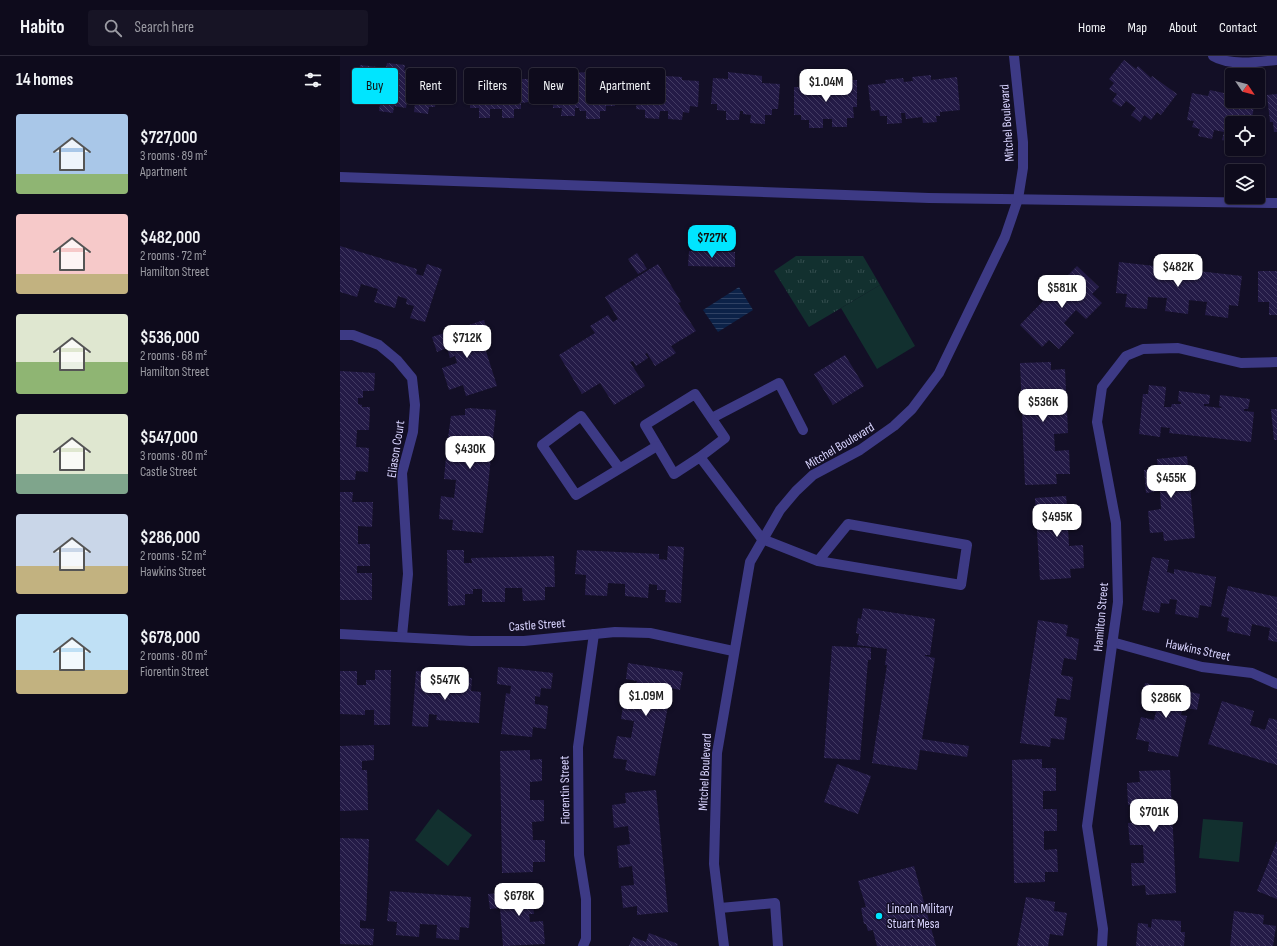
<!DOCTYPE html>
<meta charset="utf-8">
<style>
body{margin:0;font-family:"Sofia Sans Condensed",sans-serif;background:#171425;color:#f1f3f6;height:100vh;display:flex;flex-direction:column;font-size:15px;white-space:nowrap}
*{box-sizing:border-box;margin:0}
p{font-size:13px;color:#9b9ba3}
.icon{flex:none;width:22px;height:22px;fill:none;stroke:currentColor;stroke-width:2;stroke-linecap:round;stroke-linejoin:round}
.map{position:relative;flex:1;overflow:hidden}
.panel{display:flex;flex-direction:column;background:#0e0b1c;width:340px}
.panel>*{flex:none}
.top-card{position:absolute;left:12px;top:12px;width:380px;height:36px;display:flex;gap:8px}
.needle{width:26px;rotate:125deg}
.controls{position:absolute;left:885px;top:12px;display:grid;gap:8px}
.controls a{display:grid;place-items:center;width:40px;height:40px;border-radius:4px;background:#0e0b1c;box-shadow:0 1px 3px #0004,0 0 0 1px #2e2b3b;font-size:20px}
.price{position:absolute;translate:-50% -34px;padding:0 9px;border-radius:8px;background:#fff;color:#222;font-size:13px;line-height:26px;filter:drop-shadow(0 1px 2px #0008)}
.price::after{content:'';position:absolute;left:50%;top:24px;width:12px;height:9px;margin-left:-6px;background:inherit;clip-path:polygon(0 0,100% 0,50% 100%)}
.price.active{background:#00e5ff;color:#111}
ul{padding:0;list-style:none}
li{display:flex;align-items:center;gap:12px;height:100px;padding:0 16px}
li span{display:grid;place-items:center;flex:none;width:112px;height:80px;border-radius:4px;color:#555}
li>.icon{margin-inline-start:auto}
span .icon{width:48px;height:48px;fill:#fffc;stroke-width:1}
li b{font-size:17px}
h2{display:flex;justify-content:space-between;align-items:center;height:48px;padding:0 16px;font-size:17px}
.pill{padding:0 14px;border-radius:4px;background:#0e0b1c;box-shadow:0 1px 3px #0004,0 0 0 1px #2e2b3b;font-size:14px;line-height:36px}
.pill.active{background:#00e5ff;color:#111}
header{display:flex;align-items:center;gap:24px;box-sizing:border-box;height:56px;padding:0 20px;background:#0e0b1c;border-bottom:1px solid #2e2b3b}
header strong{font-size:19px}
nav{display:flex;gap:22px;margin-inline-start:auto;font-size:14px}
.search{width:280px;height:36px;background:#171425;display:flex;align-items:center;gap:10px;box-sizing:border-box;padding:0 14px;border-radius:4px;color:#9b9ba3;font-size:15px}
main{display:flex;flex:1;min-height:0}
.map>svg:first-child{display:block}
</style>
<header>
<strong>Habito</strong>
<div class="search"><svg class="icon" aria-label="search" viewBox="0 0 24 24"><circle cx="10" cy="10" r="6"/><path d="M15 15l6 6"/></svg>Search here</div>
<nav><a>Home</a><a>Map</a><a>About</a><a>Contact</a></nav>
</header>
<main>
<section class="panel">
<h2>14 homes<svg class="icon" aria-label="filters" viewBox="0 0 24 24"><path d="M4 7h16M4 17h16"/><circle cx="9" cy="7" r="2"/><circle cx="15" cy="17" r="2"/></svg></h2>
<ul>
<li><span style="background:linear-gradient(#a9c7e8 75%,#8fb573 0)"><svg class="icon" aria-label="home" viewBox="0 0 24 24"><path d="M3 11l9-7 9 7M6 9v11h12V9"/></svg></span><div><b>$727,000</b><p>3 rooms · 89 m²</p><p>Apartment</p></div></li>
<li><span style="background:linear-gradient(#f6c9c9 75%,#c2b280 0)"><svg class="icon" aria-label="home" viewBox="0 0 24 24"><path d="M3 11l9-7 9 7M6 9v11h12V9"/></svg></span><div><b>$482,000</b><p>2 rooms · 72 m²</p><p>Hamilton Street</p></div></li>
<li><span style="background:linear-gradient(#dfe7d0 60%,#8fb573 0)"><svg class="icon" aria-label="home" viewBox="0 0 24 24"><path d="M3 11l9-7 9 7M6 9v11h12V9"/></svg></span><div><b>$536,000</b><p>2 rooms · 68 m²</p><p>Hamilton Street</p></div></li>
<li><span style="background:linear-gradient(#dfe7d0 75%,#7fa58c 0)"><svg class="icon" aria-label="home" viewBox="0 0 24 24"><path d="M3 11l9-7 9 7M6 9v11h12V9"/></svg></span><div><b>$547,000</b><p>3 rooms · 80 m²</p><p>Castle Street</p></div></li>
<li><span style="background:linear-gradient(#c9d6e8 65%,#c2b280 0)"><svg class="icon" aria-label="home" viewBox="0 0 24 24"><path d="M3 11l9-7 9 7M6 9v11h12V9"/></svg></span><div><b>$286,000</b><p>2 rooms · 52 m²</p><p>Hawkins Street</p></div></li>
<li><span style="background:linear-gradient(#bfe0f5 70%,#c2b280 0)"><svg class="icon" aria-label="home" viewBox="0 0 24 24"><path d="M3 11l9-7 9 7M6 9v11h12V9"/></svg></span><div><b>$678,000</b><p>2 rooms · 80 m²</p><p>Fiorentin Street</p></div></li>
</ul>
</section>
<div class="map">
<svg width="937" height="890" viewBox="0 0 937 890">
<defs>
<pattern id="park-tufts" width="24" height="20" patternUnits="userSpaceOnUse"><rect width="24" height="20" fill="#12302f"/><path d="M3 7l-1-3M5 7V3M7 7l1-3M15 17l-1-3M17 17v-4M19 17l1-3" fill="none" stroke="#344d4e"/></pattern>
<pattern id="water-rules" width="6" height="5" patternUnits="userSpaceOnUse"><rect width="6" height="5" fill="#0c2248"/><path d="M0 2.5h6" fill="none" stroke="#2f4163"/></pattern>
<pattern id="building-back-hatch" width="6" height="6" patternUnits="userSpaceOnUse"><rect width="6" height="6" fill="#241b47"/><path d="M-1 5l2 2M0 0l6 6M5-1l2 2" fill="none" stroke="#433b63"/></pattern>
</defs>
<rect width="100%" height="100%" fill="#130f26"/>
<polygon fill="url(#park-tufts)" points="456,200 523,200 540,229 469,271 434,215"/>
<g fill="#12302f">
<polygon points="540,229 575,290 537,313 501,252"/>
<polygon points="98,753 132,779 108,810 75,784"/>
<polygon points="863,763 903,766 899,806 859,802"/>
</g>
<polygon fill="url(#water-rules)" points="399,231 413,254 378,276 363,254"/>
<g fill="url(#building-back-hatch)">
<polygon points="784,4 796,13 798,10 811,22 812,20 837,38 821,59 817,56 811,64 804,59 800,66 791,59 796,52 786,45 781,51 772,45 777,38 769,33 774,27 769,23"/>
<polygon points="47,7 65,9 64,14 70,15 71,12 92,14 91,17 108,20 105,45 96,44 95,51 89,51 88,58 74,56 75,47 67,46 66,52 54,50 53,57 39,55 40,48 35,47 36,43 16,41 20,9 46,12"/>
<polygon points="224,13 233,14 232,16 258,17 258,23 275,23 275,50 266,50 266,55 260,55 260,63 246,63 246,55 240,55 239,52 235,52 235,60 221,60 222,52 213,52 213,46 208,46 208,18 224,18"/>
<polygon points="296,15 320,17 320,22 325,23 325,20 342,21 342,24 359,25 358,51 350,50 349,57 343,56 342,64 328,63 328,55 320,55 319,63 305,62 305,54 296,53 297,44 294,44"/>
<polygon points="388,16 422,20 422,27 440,28 438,53 432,53 432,59 425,59 425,68 410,67 411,59 403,58 403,55 400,55 399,64 386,64 386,55 377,54 377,48 371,48 373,22 388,23"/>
<polygon points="173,17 173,23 189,23 189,46 181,47 181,53 174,53 174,62 162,62 162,53 150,53 150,62 139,62 139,52 130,52 130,43 127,43 127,18"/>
<polygon points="591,19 591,24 617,21 620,54 600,56 600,60 596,60 597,66 583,67 582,61 566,63 565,57 561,57 562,67 547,68 547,60 540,60 539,54 531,55 528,29 546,27 545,24 563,22 564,26 573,25 572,21"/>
<polygon points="491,24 517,24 517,51 513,51 514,62 507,62 507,71 492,71 492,63 483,63 483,72 469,72 469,64 461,64 461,59 454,59 454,31 469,31 469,26 486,26 487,29 491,29"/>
<polygon points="870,34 888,38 886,44 890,45 891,39 892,45 915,45 911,67 892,67 892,86 882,84 884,76 874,74 872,83 858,80 860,73 852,71 854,65 847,64 852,37 868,40"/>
<polygon points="937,38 937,76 934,76 933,66 930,66 927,39"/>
<polygon points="0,190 77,213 76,218 83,220 87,208 102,213 85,266 70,262 74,250 66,248 67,243 58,240 55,252 34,246 38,233 21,228 17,241 0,236"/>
<polygon points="349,195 395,196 395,211 348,210"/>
<polygon points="297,197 307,213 298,218 288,203"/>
<polygon points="779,206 902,220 898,250 889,249 888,262 865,259 867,246 849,244 848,258 825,255 827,242 808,241 807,253 785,251 787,238 776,237"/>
<polygon points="318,208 341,246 338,247 356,275 331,290 336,297 315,310 307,297 305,298 308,302 296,310 293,305 290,306 305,330 274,349 260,327 242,338 219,299 255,277 250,270 268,259 273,266 278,263 265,241"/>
<polygon points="737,210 759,231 752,238 762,247 746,263 736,254 724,267 734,277 719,293 709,284 702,291 680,269"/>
<polygon points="918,215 937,215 937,259 929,259 929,246 918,246"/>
<polygon points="144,264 149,281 137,285 139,291 144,289 157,330 126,340 123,329 109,334 102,312 117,307 115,300 110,302 107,292 97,296 92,281"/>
<polygon points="505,299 524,330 493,349 474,318"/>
<polygon points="711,306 711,314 725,313 726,336 712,337 713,354 727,354 728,377 714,378 715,395 729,394 730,418 716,418 717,428 685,429 680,307"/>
<polygon points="0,315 35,317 34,335 23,335 23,342 18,342 18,348 22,349 22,351 30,351 29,374 17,374 16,391 29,392 28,416 16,415 15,424 0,424"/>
<polygon points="809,329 826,331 824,351 831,351 832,348 841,348 841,346 838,345 839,335 870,339 869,348 864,348 864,350 881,352 882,351 879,350 880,339 910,343 908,353 904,353 904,355 914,356 911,386 829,377 830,372 821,371 820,381 799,378 803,338 808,338"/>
<polygon points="129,352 156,354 143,477 112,474 113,464 99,463 101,440 114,442 116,424 104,423 106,401 119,402 121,384 108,382 111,360 125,359 125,353"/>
<polygon points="931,353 937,353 937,384 934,384"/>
<polygon points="847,400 855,482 824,485 823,476 810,477 808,455 821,453 820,435 806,437 804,414 818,413 817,403"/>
<polygon points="0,436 13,436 12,446 33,446 32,471 18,470 18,488 30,488 30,510 17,510 17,517 32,517 32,544 0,544"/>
<polygon points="726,440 727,450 740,449 741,471 728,472 729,490 743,489 744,512 730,513 731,522 700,524 695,442"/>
<polygon points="328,490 344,491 341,547 325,546 326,534 317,534 317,529 309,528 308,542 285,540 285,528 268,527 267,540 245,539 246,519 235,518 237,494 319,498 319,503 327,504"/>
<polygon points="107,494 124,494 124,507 132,507 131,502 214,500 215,531 205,531 205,544 183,545 182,532 165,532 165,546 142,546 142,533 133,533 133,538 125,538 125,549 108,550"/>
<polygon points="812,501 829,504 827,516 834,518 834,513 876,521 871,551 860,549 858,562 835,558 837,544 830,543 829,548 821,547 819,557 802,554"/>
<polygon points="888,530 937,541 937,586 928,584 930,572 912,568 910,580 887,575 889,562 881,560"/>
<polygon points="523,552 595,563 590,599 585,599 585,600 595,602 582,683 629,690 627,701 580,694 577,714 532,707 547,609 545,609 547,593 517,589 519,578 516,577 518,562 521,563"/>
<polygon points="698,564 728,569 726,580 739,583 736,604 724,602 721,619 733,621 730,644 717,642 714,660 727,662 724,684 711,682 710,691 680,687"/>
<polygon points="492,590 531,592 531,604 528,604 520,704 484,702"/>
<polygon points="288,607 343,616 340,634 326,631 325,638 330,639 315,720 285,714 287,704 273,702 277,680 291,682 294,665 281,663 285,638 299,641 300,635 295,634 297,625 286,623"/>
<polygon points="158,611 213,617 211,633 201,632 200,641 195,640 195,648 208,650 206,673 193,671 192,681 161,678 166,637 170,638 171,630 157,628"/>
<polygon points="35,614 51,614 50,669 34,669 34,654 25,654 25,659 0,658 0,615 17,615 17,629 26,629 26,624 35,624"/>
<polygon points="76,615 91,616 91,627 100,628 99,634 108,634 109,620 132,622 131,635 141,636 139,667 96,664 97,659 89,658 88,671 72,670"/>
<polygon points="805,627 860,638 857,654 843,651 841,659 847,660 838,701 808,695 809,686 796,683 801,661 814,664 816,656 811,655 813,646 802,644"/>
<polygon points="882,645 914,655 910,669 925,674 929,662 937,664 937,709 868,688"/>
<polygon points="34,689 34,704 22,705 22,714 27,714 28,754 0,755 0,690"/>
<polygon points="190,694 190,704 202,703 202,725 190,726 190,744 204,744 204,765 192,766 193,784 205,784 205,806 193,806 193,816 162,817 160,695"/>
<polygon points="702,703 702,712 716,712 716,735 703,735 703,753 717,753 717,775 704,775 704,794 717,793 718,816 705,816 705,826 674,827 672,704"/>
<polygon points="497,708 531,720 518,758 484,746"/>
<polygon points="830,714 836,837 806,839 805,829 792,830 791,807 804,807 803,789 790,789 788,767 802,766 801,748 788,749 787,727 800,726 799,715"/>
<polygon points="316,734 328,856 297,859 297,850 283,852 281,830 294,829 292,810 279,812 277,790 290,788 288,770 274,772 272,749 286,747 285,737"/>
<polygon points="0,782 29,783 26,865 20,864 20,872 34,873 33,889 0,888"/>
<polygon points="937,785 937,843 917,835"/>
<polygon points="574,810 596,890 537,890 533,874 528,875 526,868 524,868 521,852 526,851 518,825"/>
<polygon points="202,833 204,849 193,850 194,858 189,858 190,866 203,865 205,888 163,890 160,852 150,853 148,838"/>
<polygon points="50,835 131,841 129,872 120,871 119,884 96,882 97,869 80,868 79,881 56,879 57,866 47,865"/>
<polygon points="686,841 715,846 714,855 727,857 723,880 710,878 708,890 677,890"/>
<polygon points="894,855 924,859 923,868 936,870 933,890 890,890"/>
<polygon points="812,863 841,865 841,876 845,876 844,890 796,890 798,867 808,868 808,871 811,872"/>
<polygon points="309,877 338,888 337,890 289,890 293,881 306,886"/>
</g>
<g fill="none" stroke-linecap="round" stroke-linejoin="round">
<g stroke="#3d3a85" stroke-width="10">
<polyline points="0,121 589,142 937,147"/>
<polyline points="372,362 439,327 463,374"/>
<polyline points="360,401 334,418 305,369 355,338 385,382 360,401 422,483 478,505 621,529 627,489 508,468 478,505"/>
<polyline points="279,412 241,360 202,389 236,439 317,390"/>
<polyline points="380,852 435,847 438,890"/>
</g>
<g stroke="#3d3a85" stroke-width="10">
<path d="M873 0C889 10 919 6 937 4"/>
<polyline points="0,279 13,279 39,289 57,304 72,322 75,349 73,376 62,417 68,518 62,580"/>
<polyline points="0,578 131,585 184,585 275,576 310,577 393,595"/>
<polyline points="772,586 862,611 912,617 937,628"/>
<polyline points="243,890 246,883 246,843 239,799 238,691 254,578"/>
<polyline points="762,890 763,873 747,770 778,546 776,467 757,366 762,331 786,300 803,293 838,292 901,307 937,306"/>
</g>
<polyline stroke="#3d3a85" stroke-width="10" points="384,890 374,808 377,697 410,506 440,454 456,435 473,419 520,394 554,370 572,353 599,317 665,181 678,143 683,112 683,86 674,0"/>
</g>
<circle fill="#00e5ff" stroke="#130f26" stroke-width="1.5" cx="539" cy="860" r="4"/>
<g text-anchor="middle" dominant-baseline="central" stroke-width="3" stroke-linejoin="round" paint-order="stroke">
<g font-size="13" fill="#d9d4ff" stroke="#130f26">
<text transform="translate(667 67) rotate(-94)">Mitchel Boulevard</text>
<text transform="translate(500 390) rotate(-31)">Mitchel Boulevard</text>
<text transform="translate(56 393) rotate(-81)">Eliason Court</text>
<text transform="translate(761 561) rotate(-85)">Hamilton Street</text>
<text transform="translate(197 569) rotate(-4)">Castle Street</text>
<text transform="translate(858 594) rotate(12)">Hawkins Street</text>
<text transform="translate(365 716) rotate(-87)">Mitchel Boulevard</text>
<text transform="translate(225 734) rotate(-91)">Fiorentin Street</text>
</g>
<g font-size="13" fill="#d9d4ff" stroke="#130f26" text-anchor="start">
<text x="547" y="853">Lincoln Military<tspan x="547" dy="15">Stuart Mesa</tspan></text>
</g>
</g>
</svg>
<div class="controls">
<a><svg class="needle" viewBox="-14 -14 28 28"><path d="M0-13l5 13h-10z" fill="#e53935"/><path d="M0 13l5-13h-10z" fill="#9b9ba3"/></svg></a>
<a><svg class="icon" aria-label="locate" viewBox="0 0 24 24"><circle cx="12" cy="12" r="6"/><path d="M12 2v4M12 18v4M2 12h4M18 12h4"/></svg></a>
<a><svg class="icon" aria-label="layers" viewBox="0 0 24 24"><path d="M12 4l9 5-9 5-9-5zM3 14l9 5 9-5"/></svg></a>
</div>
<b class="price" style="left:486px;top:47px">$1.04M</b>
<b class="price active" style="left:372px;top:203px">$727K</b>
<b class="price" style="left:838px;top:232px">$482K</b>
<b class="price" style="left:722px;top:253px">$581K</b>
<b class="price" style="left:127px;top:303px">$712K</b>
<b class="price" style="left:703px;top:367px">$536K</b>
<b class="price" style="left:130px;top:414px">$430K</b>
<b class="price" style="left:831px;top:443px">$455K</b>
<b class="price" style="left:717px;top:482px">$495K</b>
<b class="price" style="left:105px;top:645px">$547K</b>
<b class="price" style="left:306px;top:661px">$1.09M</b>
<b class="price" style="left:826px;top:663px">$286K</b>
<b class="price" style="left:814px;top:777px">$701K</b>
<b class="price" style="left:179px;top:861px">$678K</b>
<div class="top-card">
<a class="pill active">Buy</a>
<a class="pill">Rent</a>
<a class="pill">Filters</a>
<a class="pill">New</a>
<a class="pill">Apartment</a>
</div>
</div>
</main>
